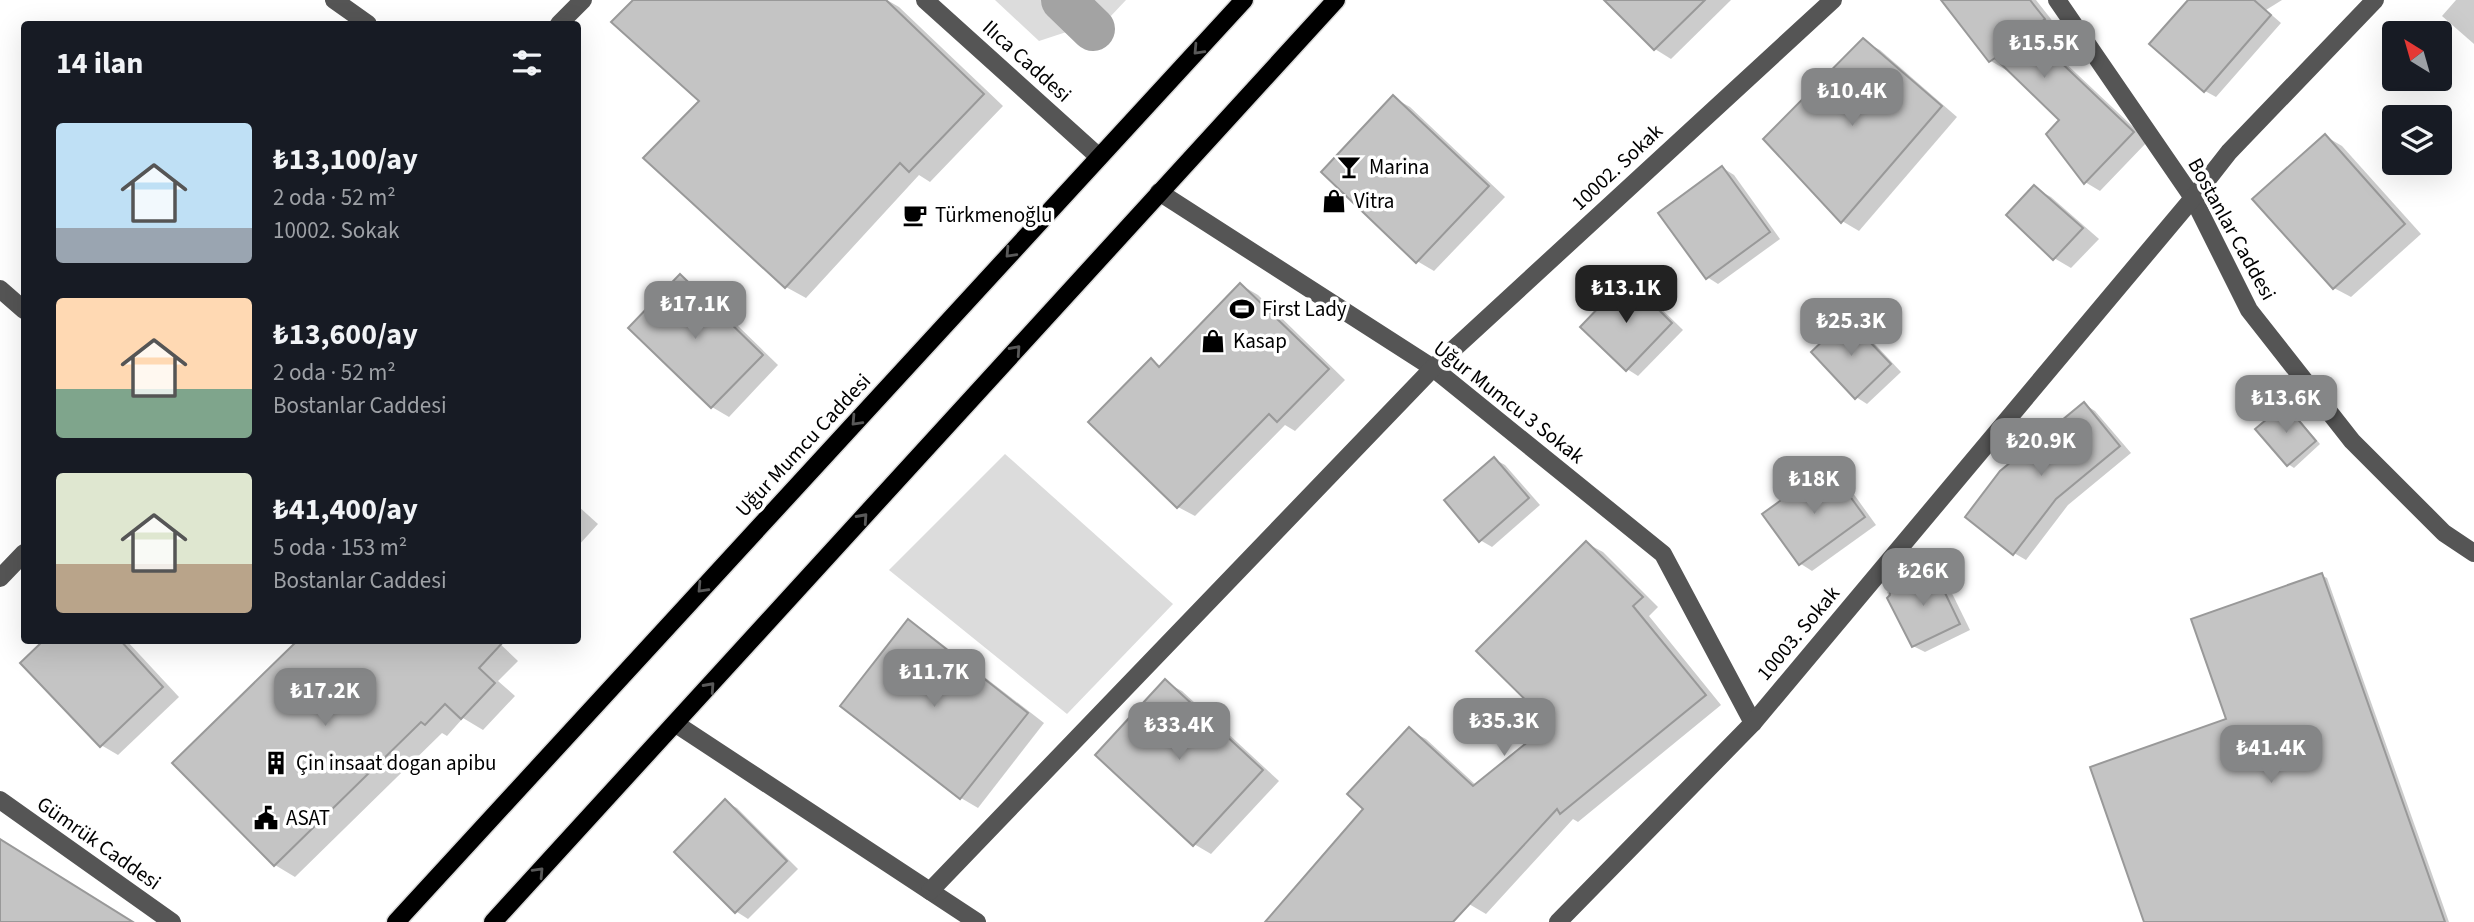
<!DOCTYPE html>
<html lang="tr">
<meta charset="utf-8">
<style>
body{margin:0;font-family:"Source Sans 3",sans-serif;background:#20242c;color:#f1f3f6;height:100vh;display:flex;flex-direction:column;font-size:26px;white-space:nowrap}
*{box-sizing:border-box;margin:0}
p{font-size:23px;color:#9ea1a6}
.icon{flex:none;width:38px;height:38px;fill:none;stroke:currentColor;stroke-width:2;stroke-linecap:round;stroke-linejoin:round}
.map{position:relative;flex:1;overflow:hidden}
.drawer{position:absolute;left:21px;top:21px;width:560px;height:623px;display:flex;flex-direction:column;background:#171b24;border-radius:7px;box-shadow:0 7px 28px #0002}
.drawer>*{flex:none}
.needle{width:46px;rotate:323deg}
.tools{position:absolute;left:2382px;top:21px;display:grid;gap:14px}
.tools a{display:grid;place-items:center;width:70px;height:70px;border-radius:7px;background:#171b24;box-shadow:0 7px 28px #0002;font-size:35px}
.price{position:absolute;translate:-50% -60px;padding:0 16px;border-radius:14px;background:#858687;color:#fff;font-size:23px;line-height:46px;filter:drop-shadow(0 2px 4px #0008)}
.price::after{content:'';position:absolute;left:50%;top:42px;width:21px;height:16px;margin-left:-10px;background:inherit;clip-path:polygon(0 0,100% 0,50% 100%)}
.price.active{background:#222;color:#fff}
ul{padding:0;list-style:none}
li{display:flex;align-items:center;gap:21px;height:175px;padding:0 35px}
li span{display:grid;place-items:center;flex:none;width:196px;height:140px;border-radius:7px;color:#555}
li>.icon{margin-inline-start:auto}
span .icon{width:84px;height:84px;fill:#fffc;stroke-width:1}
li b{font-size:30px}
h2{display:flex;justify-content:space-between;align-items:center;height:84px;padding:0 35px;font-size:30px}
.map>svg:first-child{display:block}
</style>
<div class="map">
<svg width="2474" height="922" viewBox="0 0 2474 922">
<rect width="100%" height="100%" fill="#fff"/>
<g fill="#dcdcdc">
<polygon points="995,0 1126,0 1109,18 1039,41"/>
<polygon points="1005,454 1173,604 1067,714 889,570"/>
</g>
<g fill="#0003">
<polygon points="636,0 887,0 899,7 1003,106 930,182 919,175 806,298 786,287 646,158 701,101"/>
<polygon points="1607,0 1731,0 1671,59 1655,49"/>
<polygon points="1943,0 2036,0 2058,28 2042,41 2148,141 2100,191 2085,182 2062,120 2008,68 2006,70 1991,61"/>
<polygon points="2190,0 2282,0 2266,10 2281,23 2216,97 2205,91"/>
<polygon points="2456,0 2474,0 2474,44 2442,16"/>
<polygon points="1863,41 1880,50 1957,117 1859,231 1842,221"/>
<polygon points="1394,98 1410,107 1505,197 1434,271 1417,261"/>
<polygon points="2325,136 2342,146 2421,234 2351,297 2334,288"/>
<polygon points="1723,168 1734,175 1780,239 1718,284 1707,277"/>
<polygon points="2034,188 2051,197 2099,239 2071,268 2054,258"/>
<polygon points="680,276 697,286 778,365 729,417 712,407"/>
<polygon points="1627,280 1639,287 1683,330 1638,376 1627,369"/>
<polygon points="1241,285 1258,295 1345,380 1295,431 1285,425 1195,516 1178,507 1151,360 1162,367"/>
<polygon points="1847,320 1859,327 1901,372 1867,404 1856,397"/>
<polygon points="2084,404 2095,411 2131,453 2068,505 2026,560 2014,553"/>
<polygon points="2285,406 2290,409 2320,444 2294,468 2288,464"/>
<polygon points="1494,459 1505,465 1540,505 1492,547 1480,540"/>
<polygon points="1828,468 1840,475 1876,525 1812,571 1801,564 1765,515"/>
<polygon points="578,506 598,524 578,546"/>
<polygon points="1586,543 1603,552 1658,607 1649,616 1721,705 1578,822 1573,819 1486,914 1469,904 1451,922 1268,922 1366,809 1409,730 1426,739 1477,786 1553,724"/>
<polygon points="1933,570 1944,577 1970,630 1925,652 1913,646 1887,592"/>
<polygon points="2321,575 2327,578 2449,922 2146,922 2229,720"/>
<polygon points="908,621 925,631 1044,723 978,808 961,798 842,706"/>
<polygon points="46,640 126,640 179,697 118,755 101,745"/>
<polygon points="496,640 518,661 498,681 515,696 483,730 463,718 447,736 442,733 295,877 275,865"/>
<polygon points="1165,682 1182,691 1279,781 1211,854 1194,844"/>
<polygon points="725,802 737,808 798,869 748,919 737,912 676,852"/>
</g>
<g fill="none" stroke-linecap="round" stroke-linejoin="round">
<polyline stroke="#a3a3a3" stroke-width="44" points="1063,0 1093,29"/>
</g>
<g fill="#c4c4c4" stroke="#999" stroke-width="2">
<polygon points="633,0 886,0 984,94 909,172 900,163 785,288 643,158 699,101 611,22"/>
<polygon points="1604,0 1705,0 1654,50"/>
<polygon points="1941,0 2030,0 2045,19 2029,32 2134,132 2084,184 2046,134 2059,120 1995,58 1989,62"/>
<polygon points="2188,0 2254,0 2271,15 2204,92 2149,44"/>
<polygon points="1863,38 1942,106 1841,223 1763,139"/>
<polygon points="1393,95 1489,186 1416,263 1321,172"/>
<polygon points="2325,134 2405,224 2333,289 2252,199"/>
<polygon points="1722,166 1770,232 1706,279 1658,213"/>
<polygon points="2034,185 2083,228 2053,260 2006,215"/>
<polygon points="680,274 763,355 711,408 628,328"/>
<polygon points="1627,278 1672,323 1626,371 1580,327"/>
<polygon points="1240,283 1329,369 1277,422 1269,414 1177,508 1088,422 1151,358 1159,367"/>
<polygon points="1847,318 1891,364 1855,399 1811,352"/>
<polygon points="2084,402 2120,446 2056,499 2013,555 1965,517 2000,471"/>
<polygon points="2285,404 2316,441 2287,466 2255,429"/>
<polygon points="1494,457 1529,498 1479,542 1444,500"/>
<polygon points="1828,466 1865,517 1799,565 1762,514"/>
<polygon points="1586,541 1643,597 1633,606 1706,695 1560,814 1557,809 1453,922 1265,922 1363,809 1347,794 1409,727 1473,786 1550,724 1476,651"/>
<polygon points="1933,568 1960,624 1912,647 1887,598 1890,595 1890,589"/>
<polygon points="2322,573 2445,922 2144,922 2090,767 2226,719 2191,619"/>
<polygon points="908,619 1028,713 960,799 840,706"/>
<polygon points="44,640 120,640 163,687 100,747 20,663"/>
<polygon points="298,640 505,640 479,668 495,683 461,719 445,704 425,725 421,722 274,866 172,763"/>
<polygon points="1165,679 1263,770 1193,846 1095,755"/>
<polygon points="725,799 787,861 735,913 674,852"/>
<polygon points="0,839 133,922 0,922"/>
</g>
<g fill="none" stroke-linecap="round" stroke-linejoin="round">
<g stroke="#dbdbdb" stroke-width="21">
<g id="major">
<polyline points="396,922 1244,0"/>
<polyline points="493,922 1336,0"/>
</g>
</g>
<g stroke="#555" stroke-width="18">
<polyline points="334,0 368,24"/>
<polyline points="925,0 1099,157"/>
<polyline points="2057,0 2193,198 2249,310 2352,441 2444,533 2474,553"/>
<polyline points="559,24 583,0"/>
<polyline points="1159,192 1433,368 1663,554 1753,723"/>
<polyline points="0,289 24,310"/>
<polyline points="0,578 24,553"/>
<polyline points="676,724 977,922"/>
<polyline points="0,800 172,922"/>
<polyline points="930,891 1433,368 1833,0"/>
<polyline points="1558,922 1753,723 2193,198 2229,152 2375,0"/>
</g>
<use href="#major" stroke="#000" stroke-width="18"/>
</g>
<defs><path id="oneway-chevron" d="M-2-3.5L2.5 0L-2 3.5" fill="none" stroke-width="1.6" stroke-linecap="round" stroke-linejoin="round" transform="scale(1.75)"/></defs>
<g stroke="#595959">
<use href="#oneway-chevron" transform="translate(1198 50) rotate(133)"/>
<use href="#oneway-chevron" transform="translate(1010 253) rotate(133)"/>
<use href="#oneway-chevron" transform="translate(1016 350) rotate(-48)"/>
<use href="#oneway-chevron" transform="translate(856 421) rotate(133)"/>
<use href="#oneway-chevron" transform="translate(863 518) rotate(-48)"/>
<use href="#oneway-chevron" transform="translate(702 588) rotate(133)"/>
<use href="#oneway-chevron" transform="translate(710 687) rotate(-48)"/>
<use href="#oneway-chevron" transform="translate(539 872) rotate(-47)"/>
</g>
<defs>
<g id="bar-bare" transform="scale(1.89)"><path d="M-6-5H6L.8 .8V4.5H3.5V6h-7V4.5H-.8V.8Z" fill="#000" stroke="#fff" stroke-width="2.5" paint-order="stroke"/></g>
<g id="shop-bare" transform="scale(1.89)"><path d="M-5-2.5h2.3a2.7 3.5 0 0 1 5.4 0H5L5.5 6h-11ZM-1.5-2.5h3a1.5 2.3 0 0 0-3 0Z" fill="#000" stroke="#fff" stroke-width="2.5" paint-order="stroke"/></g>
<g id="cafe-bare" transform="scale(1.89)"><path d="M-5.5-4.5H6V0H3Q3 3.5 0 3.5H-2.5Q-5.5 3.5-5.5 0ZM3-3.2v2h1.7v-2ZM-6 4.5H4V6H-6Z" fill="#000" stroke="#fff" stroke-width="2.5" paint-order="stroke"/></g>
<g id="stadium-bare" transform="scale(1.89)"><path d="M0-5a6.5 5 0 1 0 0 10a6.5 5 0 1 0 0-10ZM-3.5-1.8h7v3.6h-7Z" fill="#000" stroke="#fff" stroke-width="2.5" paint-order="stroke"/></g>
<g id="building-bare" transform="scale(1.89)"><path d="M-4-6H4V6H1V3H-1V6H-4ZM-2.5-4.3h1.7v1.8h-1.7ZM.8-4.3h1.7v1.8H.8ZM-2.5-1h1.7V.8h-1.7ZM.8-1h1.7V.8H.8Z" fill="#000" stroke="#fff" stroke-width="2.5" paint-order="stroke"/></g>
<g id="civic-bare" transform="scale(1.89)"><path d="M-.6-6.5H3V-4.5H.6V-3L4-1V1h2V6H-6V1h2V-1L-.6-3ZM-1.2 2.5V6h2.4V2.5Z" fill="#000" stroke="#fff" stroke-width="2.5" paint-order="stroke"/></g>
</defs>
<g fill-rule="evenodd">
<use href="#bar-bare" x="1349" y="167"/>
<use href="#shop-bare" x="1334" y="201"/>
<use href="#cafe-bare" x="915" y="215"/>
<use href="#stadium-bare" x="1242" y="309"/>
<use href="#shop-bare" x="1213" y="341"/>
<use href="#building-bare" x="276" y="763"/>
<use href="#civic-bare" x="266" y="818"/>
</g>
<g text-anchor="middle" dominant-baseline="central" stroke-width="7" stroke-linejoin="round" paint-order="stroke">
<g font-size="21" fill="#000" stroke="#fff">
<text transform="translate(1027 61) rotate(42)">Ilıca Caddesi</text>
<text transform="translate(1617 167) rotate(-43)">10002. Sokak</text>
<text transform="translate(2232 229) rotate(61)">Bostanlar Caddesi</text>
<text transform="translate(1509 402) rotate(38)">Uğur Mumcu 3 Sokak</text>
<text transform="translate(803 445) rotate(-47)">Uğur Mumcu Caddesi</text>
<text transform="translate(1798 633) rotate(-50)">10003. Sokak</text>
<text transform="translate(99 843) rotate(35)">Gümrük Caddesi</text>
</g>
<g font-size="21" fill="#000" stroke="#fff" text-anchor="start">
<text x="1369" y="167">Marina</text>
<text x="1354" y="201">Vitra</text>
<text x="935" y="215">Türkmenoğlu</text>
<text x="1262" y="309">First Lady</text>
<text x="1233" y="341">Kasap</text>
<text x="296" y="763">Çin insaat dogan apibu</text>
<text x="286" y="818">ASAT</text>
</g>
</g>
</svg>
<div class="tools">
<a><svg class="needle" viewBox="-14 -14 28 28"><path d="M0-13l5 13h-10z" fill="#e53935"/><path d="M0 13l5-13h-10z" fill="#9ea1a6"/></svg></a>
<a><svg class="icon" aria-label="layers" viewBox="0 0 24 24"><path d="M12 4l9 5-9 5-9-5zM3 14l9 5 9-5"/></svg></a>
</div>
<b class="price" style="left:2044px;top:80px">₺15.5K</b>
<b class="price" style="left:1852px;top:128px">₺10.4K</b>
<b class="price active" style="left:1626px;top:325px">₺13.1K</b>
<b class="price" style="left:695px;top:341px">₺17.1K</b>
<b class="price" style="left:1851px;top:358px">₺25.3K</b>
<b class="price" style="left:2286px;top:435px">₺13.6K</b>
<b class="price" style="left:2041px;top:478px">₺20.9K</b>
<b class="price" style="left:1814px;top:516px">₺18K</b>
<b class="price" style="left:1923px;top:608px">₺26K</b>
<b class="price" style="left:934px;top:709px">₺11.7K</b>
<b class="price" style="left:325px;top:728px">₺17.2K</b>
<b class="price" style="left:1504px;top:758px">₺35.3K</b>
<b class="price" style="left:1179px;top:762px">₺33.4K</b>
<b class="price" style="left:2271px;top:785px">₺41.4K</b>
<section class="drawer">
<h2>14 ilan<svg class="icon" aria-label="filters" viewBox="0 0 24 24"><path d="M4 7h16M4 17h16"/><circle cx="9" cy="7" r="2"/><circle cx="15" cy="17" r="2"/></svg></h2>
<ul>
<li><span style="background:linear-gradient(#bfe0f5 75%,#9aa5b1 0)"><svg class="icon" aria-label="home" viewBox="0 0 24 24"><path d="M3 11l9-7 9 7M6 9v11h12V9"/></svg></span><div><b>₺13,100/ay</b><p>2 oda · 52 m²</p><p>10002. Sokak</p></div></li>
<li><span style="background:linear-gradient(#ffd9b3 65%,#7fa58c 0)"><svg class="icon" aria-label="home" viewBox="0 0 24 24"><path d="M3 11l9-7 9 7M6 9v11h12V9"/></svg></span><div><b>₺13,600/ay</b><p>2 oda · 52 m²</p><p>Bostanlar Caddesi</p></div></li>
<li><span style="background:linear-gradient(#dfe7d0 65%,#b9a48a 0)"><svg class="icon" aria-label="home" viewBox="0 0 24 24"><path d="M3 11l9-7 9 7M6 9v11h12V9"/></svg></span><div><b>₺41,400/ay</b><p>5 oda · 153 m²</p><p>Bostanlar Caddesi</p></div></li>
</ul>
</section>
</div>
